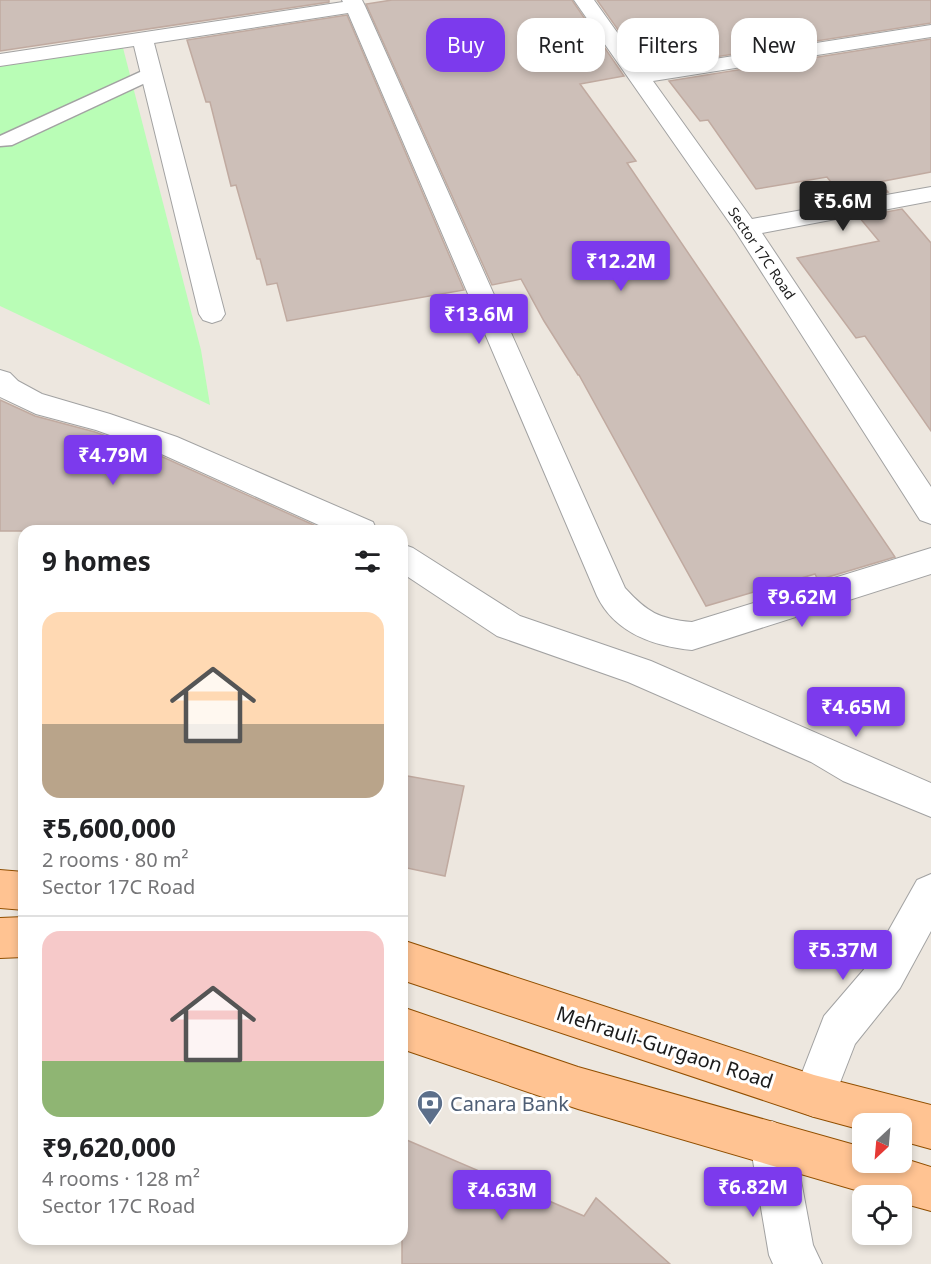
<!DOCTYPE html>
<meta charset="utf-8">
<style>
body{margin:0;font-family:"Noto Sans",sans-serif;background:#f2f2f2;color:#202124;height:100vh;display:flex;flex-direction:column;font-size:22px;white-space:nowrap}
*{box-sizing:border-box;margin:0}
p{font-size:20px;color:#757577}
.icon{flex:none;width:33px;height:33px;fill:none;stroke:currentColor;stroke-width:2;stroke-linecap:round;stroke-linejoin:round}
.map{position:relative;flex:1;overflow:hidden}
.drawer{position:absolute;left:18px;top:525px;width:390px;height:720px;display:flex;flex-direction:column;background:#fff;border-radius:18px;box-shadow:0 3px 9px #0003}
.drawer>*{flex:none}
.banner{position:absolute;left:426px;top:18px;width:414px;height:54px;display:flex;gap:12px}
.needle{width:39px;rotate:206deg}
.tools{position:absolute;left:852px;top:1113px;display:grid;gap:12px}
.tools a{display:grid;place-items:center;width:60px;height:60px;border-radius:12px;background:#fff;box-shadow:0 3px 9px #0003;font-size:30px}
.price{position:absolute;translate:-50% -51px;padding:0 14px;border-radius:6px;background:#7c3aed;color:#fff;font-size:20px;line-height:39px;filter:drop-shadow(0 2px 3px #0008)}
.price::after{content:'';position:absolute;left:50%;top:36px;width:18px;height:14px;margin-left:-9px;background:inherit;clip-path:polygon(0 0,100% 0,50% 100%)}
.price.on{background:#222;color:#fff}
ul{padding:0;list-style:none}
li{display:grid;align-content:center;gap:12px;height:318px;padding:0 24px}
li+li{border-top:2px solid #e0e0e0}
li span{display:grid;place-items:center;height:186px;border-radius:18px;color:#555}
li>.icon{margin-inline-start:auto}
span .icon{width:108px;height:108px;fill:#fffc;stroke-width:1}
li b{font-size:26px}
h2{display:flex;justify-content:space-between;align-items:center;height:72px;padding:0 24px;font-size:26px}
.pill{padding:0 21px;border-radius:18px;background:#fff;box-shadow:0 3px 9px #0003;font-size:21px;line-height:54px}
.pill.on{background:#7c3aed;color:#fff}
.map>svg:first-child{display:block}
</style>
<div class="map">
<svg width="931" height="1264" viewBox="0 0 931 1264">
<rect width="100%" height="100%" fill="#ede7df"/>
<polygon fill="#b9fdb6" points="122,44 201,350 210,405 0,306 0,62"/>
<g fill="#cdbfb8" stroke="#c0aaa0" stroke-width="1.5">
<polygon points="0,0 329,0 329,2 0,51"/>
<polygon points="392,0 572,0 624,76 580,84 636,161 627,163 895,557 818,580 815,574 706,606 579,375 578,375 544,321 521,279 492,285 366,4"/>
<polygon points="597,0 931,0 931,23 645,68"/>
<polygon points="347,15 464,290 287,321 277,283 267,285 260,259 257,259 236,185 231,186 210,102 206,102 187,40"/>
<polygon points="931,39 931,172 879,182 888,192 845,200 827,177 756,189 708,120 700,121 669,81"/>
<polygon points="902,209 931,243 931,431 865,336 856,338 797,258 879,241 859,217"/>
<polygon points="0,400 35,416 95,432 156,454 327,531 0,531"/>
<polygon points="402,775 464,786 445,876 402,867"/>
<polygon points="402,1138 584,1216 596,1198 670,1264 402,1264"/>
</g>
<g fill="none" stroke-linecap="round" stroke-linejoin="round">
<g stroke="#a2a2a2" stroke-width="3">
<polygon id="lane" points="151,67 158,69 160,73 158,77 12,145 0,146 0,136"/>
</g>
<g stroke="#a2a2a2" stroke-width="2">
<g id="street">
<path d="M342 0H362L365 6 625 588C647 612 659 619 692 622L931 548V574L692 650C653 646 615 633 597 596L348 13 154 43 225 314 221 320 212 323 203 320 199 314 134 46 0 66V54L343 2Z"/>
<polygon points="574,0 594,0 644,70 931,25 931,37 653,81 752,219 931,187 931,201 762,233 931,487 931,524 920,520 736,232"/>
<polygon points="0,370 10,373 18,381 42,394 110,414 177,437 373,522 377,531 332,531 157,452 96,430 36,414 0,397"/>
<polygon points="402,544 413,548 520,616 651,661 931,783 931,817 843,781 811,762 628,682 497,636 402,573"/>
<polygon points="931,874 931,931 900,988 855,1044 829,1111 814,1117 799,1111 793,1096 824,1016 872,960 917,880"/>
<polygon points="772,1121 787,1128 794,1143 813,1245 822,1264 773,1264 769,1255 750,1143 757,1128"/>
</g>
</g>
<g stroke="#914f00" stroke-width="2">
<g id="primary">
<polygon points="0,870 24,872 24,910 0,908"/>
<polygon points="24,917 24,957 0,958 0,918"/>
<polygon points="402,940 814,1075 931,1105 931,1149 902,1141 902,1124 862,1124 862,1130 814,1117 402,980"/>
<polygon points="402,1007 578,1067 862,1147 862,1162 902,1162 902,1158 931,1167 931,1211 902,1203 902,1196 876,1196 578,1109 402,1049"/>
</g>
</g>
<use href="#lane" fill="#fff" fill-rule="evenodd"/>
<use href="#street" fill="#fff" fill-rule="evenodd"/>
<use href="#primary" fill="#ffc392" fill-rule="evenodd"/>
</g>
<defs>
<g id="bank-pin" transform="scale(1.35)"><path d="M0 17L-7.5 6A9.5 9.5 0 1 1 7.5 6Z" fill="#5c6f8a" stroke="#fff"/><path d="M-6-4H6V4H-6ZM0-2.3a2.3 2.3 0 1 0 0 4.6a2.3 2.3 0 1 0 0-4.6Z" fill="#fff"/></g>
</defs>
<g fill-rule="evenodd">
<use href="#bank-pin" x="430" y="1103"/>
</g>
<g text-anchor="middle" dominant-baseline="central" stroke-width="6" stroke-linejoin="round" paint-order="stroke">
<g font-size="14" fill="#1b1b1b" stroke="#fff">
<text transform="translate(762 253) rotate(56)">Sector 17C Road</text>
</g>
<g font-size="20" fill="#1b1b1b" stroke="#fff">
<text transform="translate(665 1047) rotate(18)">Mehrauli-Gurgaon Road</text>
</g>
<g font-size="20" fill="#4e5e75" stroke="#fff" text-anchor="start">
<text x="450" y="1103">Canara Bank</text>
</g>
</g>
</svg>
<div class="tools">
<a><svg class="needle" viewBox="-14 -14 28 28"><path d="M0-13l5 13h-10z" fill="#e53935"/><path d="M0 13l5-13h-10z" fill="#757577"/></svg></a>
<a><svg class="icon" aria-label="locate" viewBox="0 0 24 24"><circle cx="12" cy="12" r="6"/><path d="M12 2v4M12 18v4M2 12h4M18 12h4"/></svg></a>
</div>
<b class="price on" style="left:843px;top:232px">₹5.6M</b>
<b class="price" style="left:621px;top:292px">₹12.2M</b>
<b class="price" style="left:479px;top:345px">₹13.6M</b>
<b class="price" style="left:113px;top:486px">₹4.79M</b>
<b class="price" style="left:802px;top:628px">₹9.62M</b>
<b class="price" style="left:856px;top:738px">₹4.65M</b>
<b class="price" style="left:843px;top:981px">₹5.37M</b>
<b class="price" style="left:753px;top:1218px">₹6.82M</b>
<b class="price" style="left:502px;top:1221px">₹4.63M</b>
<div class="banner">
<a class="pill on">Buy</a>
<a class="pill">Rent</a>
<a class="pill">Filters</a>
<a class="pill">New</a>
</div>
<section class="drawer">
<h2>9 homes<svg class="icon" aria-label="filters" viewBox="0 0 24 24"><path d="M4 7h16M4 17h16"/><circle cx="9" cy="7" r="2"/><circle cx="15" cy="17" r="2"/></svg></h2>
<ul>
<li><span style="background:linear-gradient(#ffd9b3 60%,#b9a48a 0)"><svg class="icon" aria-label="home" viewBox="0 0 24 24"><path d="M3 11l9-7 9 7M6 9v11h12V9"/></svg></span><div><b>₹5,600,000</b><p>2 rooms · 80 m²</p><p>Sector 17C Road</p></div></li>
<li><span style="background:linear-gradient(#f6c9c9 70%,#8fb573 0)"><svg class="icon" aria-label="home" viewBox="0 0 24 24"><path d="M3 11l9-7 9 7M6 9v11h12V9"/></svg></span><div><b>₹9,620,000</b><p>4 rooms · 128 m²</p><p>Sector 17C Road</p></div></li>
</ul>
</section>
</div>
